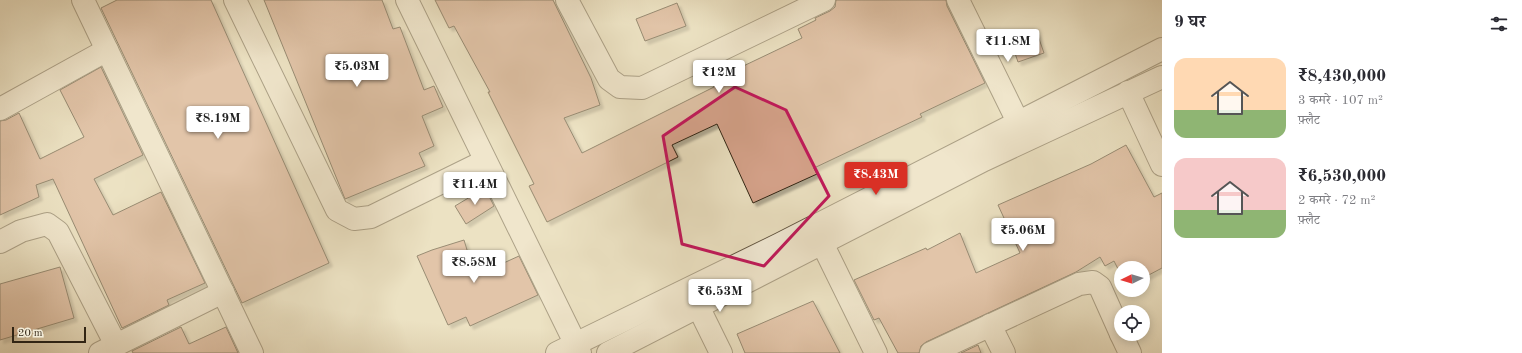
<!DOCTYPE html>
<html lang="hi">
<meta charset="utf-8">
<style>
body{margin:0;font-family:"Old Standard TT","Noto Serif Devanagari",serif;background:#f2f2f3;color:#2b2b33;height:100vh;display:flex;flex-direction:column;font-size:15px;white-space:nowrap}
*{box-sizing:border-box;margin:0}
p{font-size:13px;color:#7c7c81}
.icon{flex:none;width:22px;height:22px;fill:none;stroke:currentColor;stroke-width:2;stroke-linecap:round;stroke-linejoin:round}
.map{position:relative;flex:1;overflow:hidden}
.drawer{display:flex;flex-direction:column;background:#fff;width:360px}
.drawer>*{flex:none}
.needle{width:26px;rotate:265deg}
.fabs{position:absolute;left:1114px;top:261px;display:grid;gap:8px}
.fabs a{display:grid;place-items:center;width:36px;height:36px;border-radius:50%;background:#fff;box-shadow:0 2px 10px #0003;font-size:20px}
.scale{position:absolute;left:12px;bottom:10px;width:74px;box-sizing:border-box;padding-left:4px;border:2px solid #322514;border-top:0;font-size:11px;line-height:14px;white-space:nowrap;color:#322514;-webkit-text-stroke:3px #f3ecd8;paint-order:stroke}
.price{position:absolute;translate:-50% -34px;padding:0 9px;border-radius:4px;background:#fff;color:#222;font-size:13px;line-height:26px;filter:drop-shadow(0 1px 2px #0008)}
.price::after{content:'';position:absolute;left:50%;top:24px;width:12px;height:9px;margin-left:-6px;background:inherit;clip-path:polygon(0 0,100% 0,50% 100%)}
.price.active{background:#d93025;color:#fff}
ul{padding:0;list-style:none}
li{display:flex;align-items:center;gap:12px;height:100px;padding:0 12px}
li span{display:grid;place-items:center;flex:none;width:112px;height:80px;border-radius:12px;color:#555}
li>.icon{margin-inline-start:auto}
span .icon{width:48px;height:48px;fill:#fffc;stroke-width:1}
li b{font-size:17px}
h2{display:flex;justify-content:space-between;align-items:center;height:48px;padding:0 12px;font-size:17px}
main{display:flex;flex:1;min-height:0}
.map>svg:first-child{display:block}
</style>
<main>
<div class="map">
<svg width="1162" height="353" viewBox="0 0 1162 353">
<defs>
<filter id="shadow"><feDropShadow dx="3.5" dy="3.5" stdDeviation="1" flood-color="#0004"/></filter>
</defs>
<rect width="100%" height="100%" fill="#ece2c3"/>
<filter id="stains"><feTurbulence type="fractalNoise" baseFrequency=".005" numOctaves="4"/><feColorMatrix values="0 0 0 0 .2 0 0 0 0 .09 0 0 0 0 .02 0 0 0 .5 -.17"/></filter>
<radialGradient id="worn" r=".72"><stop offset=".6" stop-color="#630" stop-opacity="0"/><stop offset="1" stop-color="#630" stop-opacity=".3"/></radialGradient>
<g fill="#d5a28a" stroke="#322514" filter="url(#shadow)">
<polygon points="117,0 211,0 329,263 242,303 101,8"/>
<polygon points="264,0 382,0 393,29 400,27 424,90 434,86 443,107 422,116 434,146 419,153 425,166 345,199"/>
<polygon points="435,0 553,0 591,78 600,105 564,118 582,153 714,87 712,81 802,38 798,29 816,20 815,18 830,11 835,7 836,0 946,0 947,6 985,83 920,114 922,117 814,168 817,174 753,203 717,124 672,145 678,157 547,222 529,186 534,184 488,92 490,92 454,26 449,28"/>
<polygon points="677,3 686,26 645,41 636,19"/>
<polygon points="1037,33 1044,53 1018,62 1011,42"/>
<polygon points="101,67 143,155 94,179 113,215 161,192 205,283 167,300 169,305 122,328 53,179 36,185 39,197 0,215 0,121 6,120 19,113 40,159 84,137 60,90"/>
<polygon points="1126,145 1154,197 1162,193 1162,268 1143,278 1143,268 1121,268 1121,275 1114,261 1105,266 1100,257 1076,272 926,342 921,346 919,353 898,353 879,318 874,320 854,280 926,248 927,250 960,233 976,273 1020,253 998,205 1091,164"/>
<polygon points="485,188 494,206 466,224 455,206"/>
<polygon points="464,240 475,276 519,256 538,295 470,326 466,317 448,325 417,256 432,250"/>
<polygon points="60,267 74,318 0,340 0,284"/>
<polygon points="813,301 840,353 745,353 737,334"/>
<polygon points="181,327 189,344 226,327 238,353 133,353 132,351"/>
<polygon points="978,345 981,353 961,353"/>
</g>
<g fill="none" stroke-linecap="round" stroke-linejoin="round">
<g stroke="#605440" stroke-width="24">
<g id="minor">
<polyline points="83,0 252,353"/>
<polyline points="235,0 337,210 354,219 371,217 485,161"/>
<polyline points="407,0 580,353"/>
<polyline points="567,0 609,79 620,87 642,88 824,0"/>
<polyline points="958,0 1018,122 1024,140"/>
<polyline points="1128,92 1162,165"/>
<polyline points="0,109 107,50"/>
<polyline points="0,242 21,231 47,224 58,232 116,345"/>
<polyline points="822,243 876,353"/>
<polyline points="690,290 721,353"/>
<polyline points="990,325 1004,353"/>
<polyline points="1121,334 1130,353"/>
<polyline points="100,353 223,292"/>
<polyline points="931,353 1079,284 1093,282 1100,287 1121,334"/>
</g>
</g>
<g stroke="#605440" stroke-width="24">
<g id="tertiary">
<polyline points="557,353 780,244 1162,49"/>
<polyline points="608,353 984,160 1162,77"/>
</g>
</g>
<use href="#minor" stroke="#f3ecd8" stroke-width="22"/>
<use href="#tertiary" stroke="#f3ecd8" stroke-width="22"/>
</g>
<path d="M0 0H1162V353H0ZM735 87 786 110 829 196 764 266 682 244 663 136Z" fill="#ece2c3" fill-opacity=".55" fill-rule="evenodd"/>
<path fill="none" stroke="#c2185b" stroke-width="3" stroke-linejoin="round" d="M735 87 786 110 829 196 764 266 682 244 663 136Z"/>
<rect width="100%" height="100%" filter="url(#stains)"/>
<rect width="100%" height="100%" fill="url(#worn)"/>
</svg>
<div class="fabs">
<a><svg class="needle" viewBox="-14 -14 28 28"><path d="M0-13l5 13h-10z" fill="#e53935"/><path d="M0 13l5-13h-10z" fill="#7c7c81"/></svg></a>
<a><svg class="icon" aria-label="locate" viewBox="0 0 24 24"><circle cx="12" cy="12" r="6"/><path d="M12 2v4M12 18v4M2 12h4M18 12h4"/></svg></a>
</div>
<div class="scale">20 m</div>
<b class="price" style="left:1008px;top:63px">₹11.8M</b>
<b class="price" style="left:357px;top:88px">₹5.03M</b>
<b class="price" style="left:719px;top:94px">₹12M</b>
<b class="price" style="left:218px;top:140px">₹8.19M</b>
<b class="price active" style="left:876px;top:196px">₹8.43M</b>
<b class="price" style="left:475px;top:206px">₹11.4M</b>
<b class="price" style="left:1023px;top:252px">₹5.06M</b>
<b class="price" style="left:474px;top:284px">₹8.58M</b>
<b class="price" style="left:720px;top:313px">₹6.53M</b>
</div>
<section class="drawer">
<h2>9 घर<svg class="icon" aria-label="filters" viewBox="0 0 24 24"><path d="M4 7h16M4 17h16"/><circle cx="9" cy="7" r="2"/><circle cx="15" cy="17" r="2"/></svg></h2>
<ul>
<li><span style="background:linear-gradient(#ffd9b3 65%,#8fb573 0)"><svg class="icon" aria-label="home" viewBox="0 0 24 24"><path d="M3 11l9-7 9 7M6 9v11h12V9"/></svg></span><div><b>₹8,430,000</b><p>3 कमरे · 107 m²</p><p>फ़्लैट</p></div></li>
<li><span style="background:linear-gradient(#f6c9c9 65%,#8fb573 0)"><svg class="icon" aria-label="home" viewBox="0 0 24 24"><path d="M3 11l9-7 9 7M6 9v11h12V9"/></svg></span><div><b>₹6,530,000</b><p>2 कमरे · 72 m²</p><p>फ़्लैट</p></div></li>
</ul>
</section>
</main>
